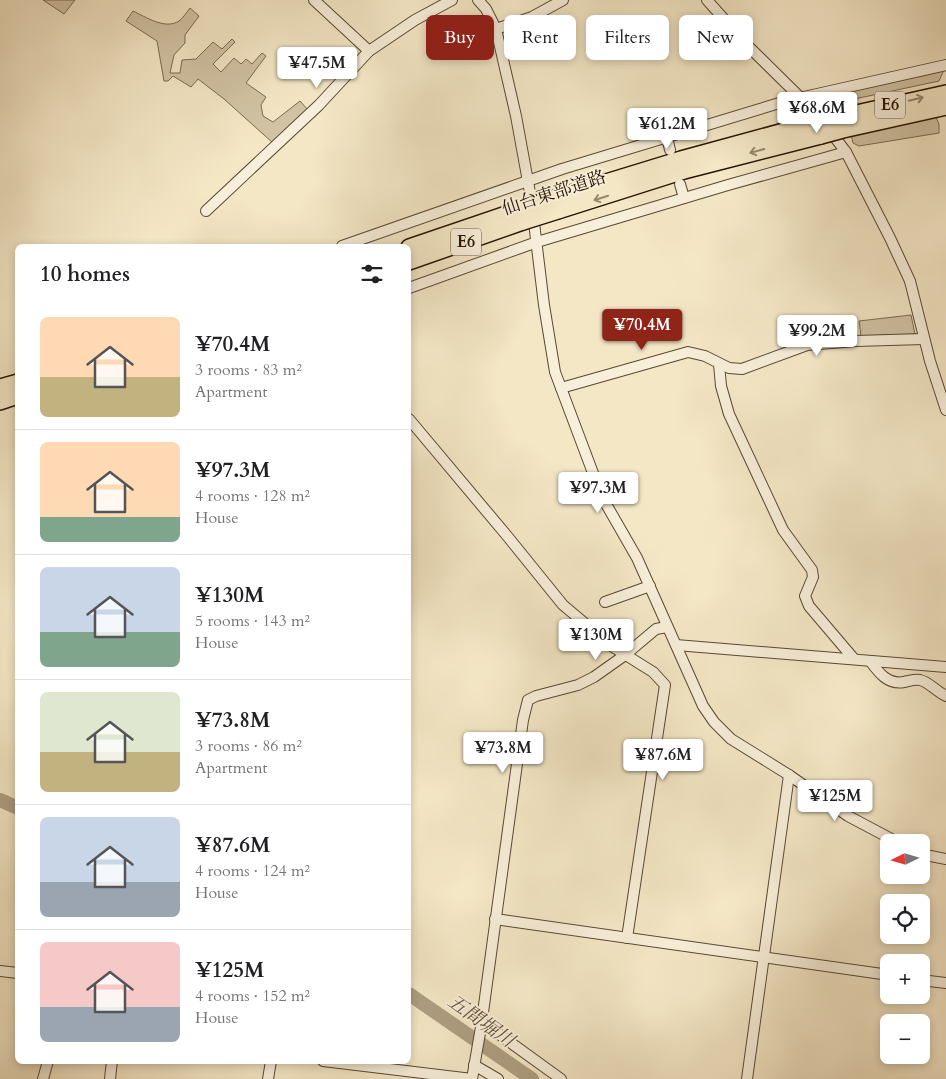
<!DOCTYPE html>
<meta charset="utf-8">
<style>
body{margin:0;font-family:Cardo,"Noto Serif JP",serif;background:#f6f6f6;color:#202124;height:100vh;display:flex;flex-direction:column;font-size:19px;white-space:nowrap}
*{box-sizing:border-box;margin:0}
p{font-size:16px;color:#757577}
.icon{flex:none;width:28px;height:28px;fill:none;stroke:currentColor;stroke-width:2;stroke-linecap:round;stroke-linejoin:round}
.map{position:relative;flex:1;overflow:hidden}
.panel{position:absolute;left:15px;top:244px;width:396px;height:820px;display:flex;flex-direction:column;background:#fff;border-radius:8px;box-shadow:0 2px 8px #0003}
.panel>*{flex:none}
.guide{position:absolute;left:426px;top:15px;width:444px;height:45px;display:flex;gap:10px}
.needle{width:32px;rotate:265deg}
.buttons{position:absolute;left:880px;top:834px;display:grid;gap:10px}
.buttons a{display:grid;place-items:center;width:50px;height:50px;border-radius:8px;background:#fff;box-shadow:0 2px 8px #0003;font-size:25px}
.price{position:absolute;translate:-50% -42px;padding:0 11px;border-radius:5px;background:#fff;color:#222;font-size:16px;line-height:32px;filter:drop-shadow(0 1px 2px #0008)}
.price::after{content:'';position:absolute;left:50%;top:30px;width:15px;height:11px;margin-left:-8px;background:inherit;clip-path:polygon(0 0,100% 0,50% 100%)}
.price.active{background:#8f2418;color:#fff}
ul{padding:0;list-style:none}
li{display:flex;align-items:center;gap:15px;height:125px;padding:0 25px}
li+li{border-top:1px solid #e0e0e0}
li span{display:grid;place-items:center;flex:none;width:140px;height:100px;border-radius:8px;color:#555}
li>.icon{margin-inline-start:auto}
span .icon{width:60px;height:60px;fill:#fffc;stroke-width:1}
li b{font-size:21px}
h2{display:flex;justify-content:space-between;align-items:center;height:60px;padding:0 25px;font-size:21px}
.chip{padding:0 18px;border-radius:8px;background:#fff;box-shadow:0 2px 8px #0003;font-size:18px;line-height:45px}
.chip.active{background:#8f2418;color:#fff}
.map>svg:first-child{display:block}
</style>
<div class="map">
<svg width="946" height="1079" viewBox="0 0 946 1079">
<rect width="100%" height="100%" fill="#f4e7c6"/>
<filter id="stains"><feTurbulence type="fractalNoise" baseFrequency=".004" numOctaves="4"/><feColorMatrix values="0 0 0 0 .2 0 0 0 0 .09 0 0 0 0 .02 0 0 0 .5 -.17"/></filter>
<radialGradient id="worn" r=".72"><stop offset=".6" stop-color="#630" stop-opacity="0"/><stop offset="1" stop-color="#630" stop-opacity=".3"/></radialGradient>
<g fill="#d1c3a4" stroke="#7b6b52">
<polygon points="43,0 75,0 64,14"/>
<path d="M190 8 199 16 185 35V43L174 55 170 73H180L182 60 196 59 213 42 222 49 232 39 235 42 213 64 221 72 234 58 241 64 246 59 252 64 262 53 266 56 246 83 266 97 261 105 263 116 273 122 300 101 308 110 273 143 224 99 198 79 191 87 173 76 168 81H164L157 41 126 21 133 11C146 17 165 30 179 21 183 18 187 12 190 8Z"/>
<polygon points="939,69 943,72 939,81 817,107 816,98"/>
<polygon points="936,117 939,124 939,133 859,146 853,143 851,134"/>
<polygon points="911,315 915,334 861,336 859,321"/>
</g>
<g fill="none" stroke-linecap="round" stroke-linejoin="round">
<g stroke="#ae9f83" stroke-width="14">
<polyline points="0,800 18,808"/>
<polyline points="409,994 532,1079"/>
</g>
<g stroke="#594832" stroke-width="12">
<g id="minor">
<polyline points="314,0 369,51"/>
<polyline points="478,0 486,9 496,29 516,116 531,198 544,305 555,372 602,497 637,558 703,706 714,722 731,739 789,775 848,816 897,842"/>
<polyline points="707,0 748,46 817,114 846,152 890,238 910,281 930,361 946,410"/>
<polyline points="496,29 532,17 563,0"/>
<polyline points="667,137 670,150"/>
<polyline points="680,184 684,198"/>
<polyline points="206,211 319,105 369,51 415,20 452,0"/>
<polyline points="342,246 562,169 786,101 946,65"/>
<polyline points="409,288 537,242 728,185 846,152"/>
<polyline points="719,364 721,386 729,414 783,530 812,570 813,577 805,596 809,606 854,659"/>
<polyline points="561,388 688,352 705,356 729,368 742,369 807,345 856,341 924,339"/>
<polyline points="409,419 508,537 563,605 613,647 653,672 665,685 627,938"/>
<polyline points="605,602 650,586"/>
<polyline points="676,645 946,667"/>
<path d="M870 661C879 673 888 685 904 682 910 681 914 679 920 680 929 682 937 692 946 696"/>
<polyline points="921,854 946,859"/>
<polyline points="495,919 889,975"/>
<polyline points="0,971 18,973"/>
<polyline points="921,980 946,983"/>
<polyline points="482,1022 561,1079"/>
<polyline points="323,1061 472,1079"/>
<polyline points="474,1065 498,1079"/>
<polyline points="43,1079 48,1061"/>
<polyline points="110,1079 112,1061"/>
<polyline points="268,1079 271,1061"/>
<polyline points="472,1079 481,1027 523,720 528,700 536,696 578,685 594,677 625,655 656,629 667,627"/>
<polyline points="747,1079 789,775"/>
</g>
</g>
<g stroke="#251300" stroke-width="18">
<g id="highway">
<polyline points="834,118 946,93"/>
<polyline points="843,130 946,107"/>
<polyline points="557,197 681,159 813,123"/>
<polyline points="558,211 684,171 821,136"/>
<polyline points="409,247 521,209"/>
<polyline points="409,262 523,222"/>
<polyline points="0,387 18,382"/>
<polyline points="0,402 18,396"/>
</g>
</g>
<use href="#minor" stroke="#f8efda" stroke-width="10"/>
<use href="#highway" stroke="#f4e7c6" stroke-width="15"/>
<g stroke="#251300" stroke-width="18" stroke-linecap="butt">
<g id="highway-bridge">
<polyline points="813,123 834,118"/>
<polyline points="821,136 843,130"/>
<polyline points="521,209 557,197"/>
<polyline points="523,222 558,211"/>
</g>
</g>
<use href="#highway-bridge" stroke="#f4e7c6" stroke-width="15"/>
</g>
<defs><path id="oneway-shaft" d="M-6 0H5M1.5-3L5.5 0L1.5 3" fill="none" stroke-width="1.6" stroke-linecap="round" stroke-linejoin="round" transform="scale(1.25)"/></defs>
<g stroke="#97886d">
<use href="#oneway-shaft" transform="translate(916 99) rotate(-13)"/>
<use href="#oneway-shaft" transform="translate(757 151) rotate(165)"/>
<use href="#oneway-shaft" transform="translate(601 198) rotate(162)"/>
</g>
<g text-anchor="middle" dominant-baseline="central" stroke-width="4" stroke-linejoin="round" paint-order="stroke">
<g fill="#f8efda" stroke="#645541" stroke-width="1">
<rect x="875" y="91.5" width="30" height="27" rx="4"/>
<rect x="451" y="228.5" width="30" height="27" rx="4"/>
</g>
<g font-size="16" font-weight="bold" fill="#251300">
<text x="890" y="105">E6</text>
<text x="466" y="242">E6</text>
</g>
<g font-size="18" fill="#251300" stroke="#f8efda">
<text transform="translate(554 193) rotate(-18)">仙台東部道路</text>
</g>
<g font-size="19" font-style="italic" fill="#63523b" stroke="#f8efda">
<text transform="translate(481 1021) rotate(35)">五間堀川</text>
</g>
</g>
<rect width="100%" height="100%" filter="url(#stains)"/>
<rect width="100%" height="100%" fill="url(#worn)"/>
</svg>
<div class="buttons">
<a><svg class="needle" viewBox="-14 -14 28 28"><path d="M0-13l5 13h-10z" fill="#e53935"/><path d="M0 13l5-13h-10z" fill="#757577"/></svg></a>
<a><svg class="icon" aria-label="locate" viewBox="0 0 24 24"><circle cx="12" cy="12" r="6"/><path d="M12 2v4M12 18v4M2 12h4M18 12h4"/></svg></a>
<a>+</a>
<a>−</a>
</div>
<b class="price" style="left:317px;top:89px">¥47.5M</b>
<b class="price" style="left:817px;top:134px">¥68.6M</b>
<b class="price" style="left:667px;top:150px">¥61.2M</b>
<b class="price active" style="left:642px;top:351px">¥70.4M</b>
<b class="price" style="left:817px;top:357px">¥99.2M</b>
<b class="price" style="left:598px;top:514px">¥97.3M</b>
<b class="price" style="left:596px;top:661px">¥130M</b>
<b class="price" style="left:503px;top:774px">¥73.8M</b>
<b class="price" style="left:663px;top:781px">¥87.6M</b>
<b class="price" style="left:835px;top:822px">¥125M</b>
<div class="guide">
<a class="chip active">Buy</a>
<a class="chip">Rent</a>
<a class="chip">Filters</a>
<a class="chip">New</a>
</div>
<section class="panel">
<h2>10 homes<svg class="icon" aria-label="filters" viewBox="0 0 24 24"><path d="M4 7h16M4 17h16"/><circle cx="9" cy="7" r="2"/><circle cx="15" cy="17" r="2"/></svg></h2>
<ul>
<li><span style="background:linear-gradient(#ffd9b3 60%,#c2b280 0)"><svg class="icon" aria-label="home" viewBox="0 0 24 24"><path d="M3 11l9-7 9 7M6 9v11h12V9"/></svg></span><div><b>¥70.4M</b><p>3 rooms · 83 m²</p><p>Apartment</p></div></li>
<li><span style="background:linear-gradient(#ffd9b3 75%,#7fa58c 0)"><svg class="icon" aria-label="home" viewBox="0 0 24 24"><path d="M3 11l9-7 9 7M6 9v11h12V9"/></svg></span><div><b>¥97.3M</b><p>4 rooms · 128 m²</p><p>House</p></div></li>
<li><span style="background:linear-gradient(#c9d6e8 65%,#7fa58c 0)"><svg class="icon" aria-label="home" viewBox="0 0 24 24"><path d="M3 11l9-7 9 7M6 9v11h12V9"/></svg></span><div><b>¥130M</b><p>5 rooms · 143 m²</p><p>House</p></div></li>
<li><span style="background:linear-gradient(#dfe7d0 60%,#c2b280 0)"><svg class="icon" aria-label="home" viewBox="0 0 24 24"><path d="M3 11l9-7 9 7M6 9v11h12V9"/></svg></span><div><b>¥73.8M</b><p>3 rooms · 86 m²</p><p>Apartment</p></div></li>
<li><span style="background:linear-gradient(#c9d6e8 65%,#9aa5b1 0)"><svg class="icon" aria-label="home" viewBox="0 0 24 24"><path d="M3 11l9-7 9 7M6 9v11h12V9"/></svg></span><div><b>¥87.6M</b><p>4 rooms · 124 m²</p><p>House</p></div></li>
<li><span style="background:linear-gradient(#f6c9c9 65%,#9aa5b1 0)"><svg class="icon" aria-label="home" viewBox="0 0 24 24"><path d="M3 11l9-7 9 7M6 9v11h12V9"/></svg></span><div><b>¥125M</b><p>4 rooms · 152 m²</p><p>House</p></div></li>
</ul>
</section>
</div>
